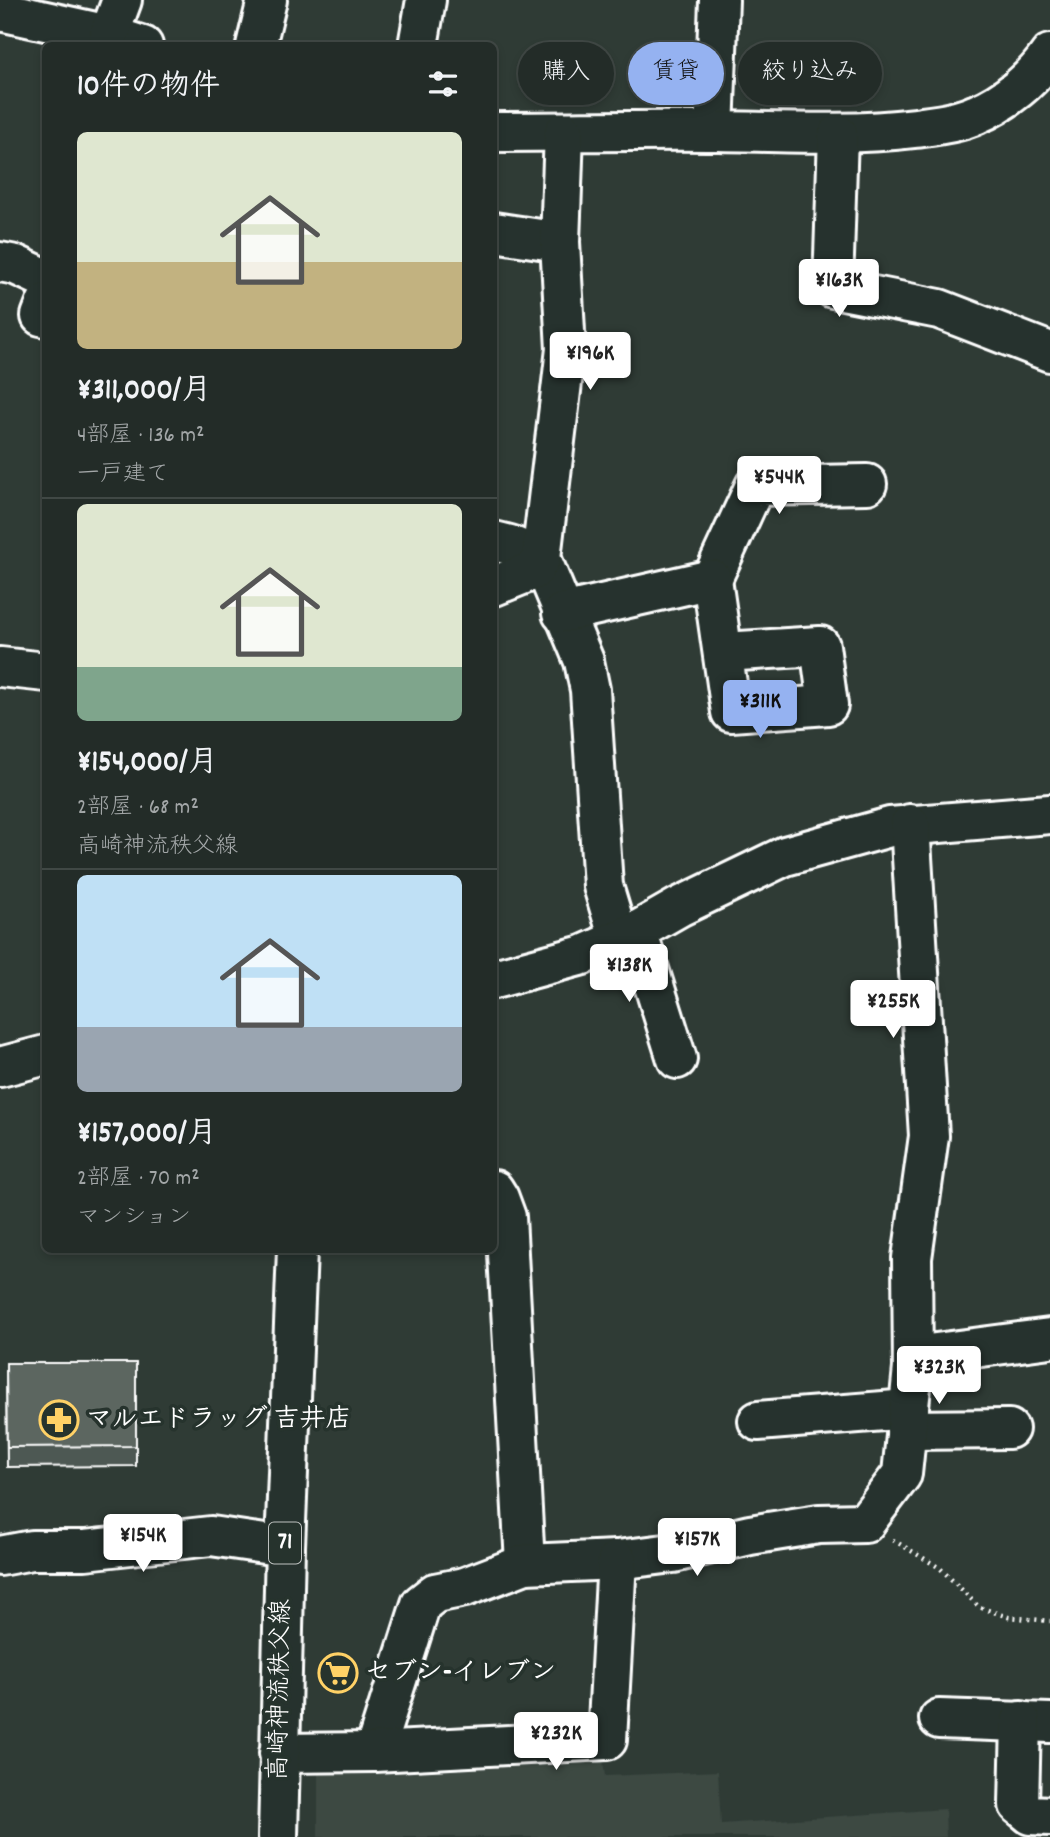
<!DOCTYPE html>
<html lang="ja">
<meta charset="utf-8">
<style>
body{margin:0;font-family:Dekko,"Klee One",sans-serif;background:#2b3430;color:#f1f3f6;height:100vh;display:flex;flex-direction:column;font-size:26px;white-space:nowrap}
*{box-sizing:border-box;margin:0}
p{font-size:23px;color:#a3a7a8}
.icon{flex:none;width:38px;height:38px;fill:none;stroke:currentColor;stroke-width:2;stroke-linecap:round;stroke-linejoin:round}
.map{position:relative;flex:1;overflow:hidden}
.side{position:absolute;left:42px;top:42px;width:455px;height:1211px;display:flex;flex-direction:column;background:#232c28;border-radius:10px;box-shadow:0 4px 10px #0003,0 0 0 2px #404845}
.side>*{flex:none}
.hud{position:absolute;left:518px;top:42px;width:427px;height:63px;display:flex;gap:14px}
.price{position:absolute;translate:-50% -60px;padding:0 16px;border-radius:7px;background:#fff;color:#222;font-size:23px;line-height:46px;filter:drop-shadow(0 2px 4px #0008)}
.price::after{content:'';position:absolute;left:50%;top:42px;width:21px;height:16px;margin-left:-10px;background:inherit;clip-path:polygon(0 0,100% 0,50% 100%)}
.price.selected{background:#95b2f1;color:#111}
ul{padding:0;list-style:none}
li{display:grid;align-content:center;gap:14px;height:371px;padding:0 35px}
li+li{border-top:2px solid #404845}
li span{display:grid;place-items:center;height:217px;border-radius:10px;color:#555}
li>.icon{margin-inline-start:auto}
span .icon{width:126px;height:126px;fill:#fffc;stroke-width:1}
li b{font-size:30px}
h2{display:flex;justify-content:space-between;align-items:center;height:84px;padding:0 35px;font-size:30px}
.chip{padding:0 24px;border-radius:32px;background:#232c28;box-shadow:0 4px 10px #0003,0 0 0 2px #404845;font-size:24px;line-height:63px}
.chip.selected{background:#95b2f1;color:#111}
.map>svg:first-child{display:block}
</style>
<div class="map">
<svg width="1050" height="1837" viewBox="0 0 1050 1837">
<rect width="100%" height="100%" fill="#2f3b35"/>
<filter id="ink" filterUnits="userSpaceOnUse"><feTurbulence type="fractalNoise" baseFrequency=".0143" numOctaves="2"/><feDisplacementMap in="SourceGraphic" scale="14" xChannelSelector="R" yChannelSelector="G"/><feConvolveMatrix kernelMatrix="1 2 1 2 8 2 1 2 1" color-interpolation-filters="sRGB"/></filter>
<g filter="url(#ink)">
<polygon fill="#3c4842" points="603,1760 605,1776 718,1771 721,1824 945,1809 946,1837 318,1837 318,1771"/>
<g fill="none" stroke-linecap="round" stroke-linejoin="round">
<g stroke="#fff" stroke-width="44">
<g id="minor">
<polyline points="0,11 109,35 143,46"/>
<polyline points="109,35 122,0"/>
<polyline points="256,46 267,0"/>
<polyline points="714,131 719,0"/>
<path d="M494 132C568 132 643 130 718 131 784 132 849 136 915 128 936 125 958 123 977 114 1006 102 1033 79 1050 54"/>
<polyline points="838,134 833,288 939,309 1050,352"/>
<polyline points="494,232 560,242"/>
<polyline points="0,262 16,265 46,279"/>
<polyline points="46,303 41,316 46,317"/>
<polyline points="494,541 510,545 541,558 584,661 590,690 603,886 619,939"/>
<polyline points="712,579 755,486 867,484"/>
<polyline points="494,586 534,570 541,558 566,349 560,242 564,132"/>
<polyline points="562,613 712,579 731,712 828,705 820,646 723,652"/>
<polyline points="0,667 46,672"/>
<polyline points="637,931 677,1059"/>
<polyline points="494,979 583,955 637,931 679,907 785,856 890,827 1050,814"/>
<polyline points="0,1067 46,1055"/>
<polyline points="494,1190 499,1198 506,1217 525,1564"/>
<polyline points="913,1356 1050,1338"/>
<polyline points="758,1421 909,1409"/>
<polyline points="906,1430 1009,1429"/>
<polyline points="0,1556 32,1550 85,1550 211,1536 285,1547"/>
<polyline points="939,1719 1050,1723"/>
<polyline points="1021,1721 1019,1805 1031,1815 1050,1816"/>
<polyline points="374,1752 421,1604 435,1593 465,1587 525,1564 617,1560 673,1553 750,1535 819,1524 865,1523 902,1474 913,1368 912,1258 929,1136 910,824"/>
<polyline points="279,1753 374,1752 607,1740 617,1560"/>
</g>
</g>
<g stroke="#fff" stroke-width="44">
<g id="major">
<polyline points="418,46 426,0"/>
<polyline points="278,1837 285,1547 297,1250"/>
</g>
</g>
<polyline stroke="#fff" stroke-width="4.5" stroke-dasharray="2 5" stroke-linecap="butt" points="893,1540 940,1568 979,1607 1008,1617 1050,1621"/>
<use href="#minor" stroke="#26332d" stroke-width="38"/>
<use href="#major" stroke="#26332d" stroke-width="38"/>
</g>
<polygon fill="#4e5853" stroke="#fff" stroke-width="2" points="6,1363 136,1363 136,1466 7,1467"/>
<polygon fill="#5b6661" stroke="#fff" stroke-width="2" points="6,1363 136,1363 136,1446 7,1447"/>
</g>
<defs>
<g id="pharmacy-ring" transform="scale(2.0125)"><circle r="9.5" fill="#26332d" stroke="#ffd166" stroke-width="1.5"/><path d="M-2-6h4v4h4v4h-4v4h-4v-4h-4v-4h4Z" fill="#ffd166"/></g>
<g id="supermarket-ring" transform="scale(2.0125)"><circle r="9.5" fill="#26332d" stroke="#ffd166" stroke-width="1.5"/><path d="M-6-5.5h2.5l.6 2H6L4.5 2H-2.5L-4.4-4H-6ZM-1.5 3.2a1.3 1.3 0 1 0 .1 0ZM3 3.2a1.3 1.3 0 1 0 .1 0Z" fill="#ffd166"/></g>
</defs>
<g fill-rule="evenodd">
<use href="#pharmacy-ring" x="59" y="1420"/>
<use href="#supermarket-ring" x="338" y="1673"/>
</g>
<g text-anchor="middle" dominant-baseline="central" stroke-width="7" stroke-linejoin="round" paint-order="stroke">
<rect fill="#26332d" stroke="#bec2c0" stroke-width="2" x="269" y="1522.5" width="32" height="41" rx="5"/>
<g font-size="24" font-weight="bold" fill="#fff">
<text x="285" y="1543">71</text>
</g>
<g font-size="26" font-weight="bold" fill="#fff" stroke="#26332d" text-anchor="start">
<text x="86" y="1420">マルエドラッグ 吉井店</text>
<text x="365" y="1673">セブン-イレブン</text>
</g>
<g font-size="26" fill="#fff" stroke="#26332d">
<text transform="translate(281 1690) rotate(-89)">高崎神流秩父線</text>
</g>
</g>
</svg>
<b class="price" style="left:839px;top:319px">¥163K</b>
<b class="price" style="left:590px;top:392px">¥196K</b>
<b class="price" style="left:779px;top:516px">¥544K</b>
<b class="price selected" style="left:760px;top:740px">¥311K</b>
<b class="price" style="left:629px;top:1004px">¥138K</b>
<b class="price" style="left:893px;top:1040px">¥255K</b>
<b class="price" style="left:939px;top:1406px">¥323K</b>
<b class="price" style="left:143px;top:1574px">¥154K</b>
<b class="price" style="left:697px;top:1578px">¥157K</b>
<b class="price" style="left:556px;top:1772px">¥232K</b>
<div class="hud">
<a class="chip">購入</a>
<a class="chip selected">賃貸</a>
<a class="chip">絞り込み</a>
</div>
<section class="side">
<h2>10件の物件<svg class="icon" aria-label="filters" viewBox="0 0 24 24"><path d="M4 7h16M4 17h16"/><circle cx="9" cy="7" r="2"/><circle cx="15" cy="17" r="2"/></svg></h2>
<ul>
<li><span style="background:linear-gradient(#dfe7d0 60%,#c2b280 0)"><svg class="icon" aria-label="home" viewBox="0 0 24 24"><path d="M3 11l9-7 9 7M6 9v11h12V9"/></svg></span><div><b>¥311,000/月</b><p>4部屋 · 136 m²</p><p>一戸建て</p></div></li>
<li><span style="background:linear-gradient(#dfe7d0 75%,#7fa58c 0)"><svg class="icon" aria-label="home" viewBox="0 0 24 24"><path d="M3 11l9-7 9 7M6 9v11h12V9"/></svg></span><div><b>¥154,000/月</b><p>2部屋 · 68 m²</p><p>高崎神流秩父線</p></div></li>
<li><span style="background:linear-gradient(#bfe0f5 70%,#9aa5b1 0)"><svg class="icon" aria-label="home" viewBox="0 0 24 24"><path d="M3 11l9-7 9 7M6 9v11h12V9"/></svg></span><div><b>¥157,000/月</b><p>2部屋 · 70 m²</p><p>マンション</p></div></li>
</ul>
</section>
</div>
